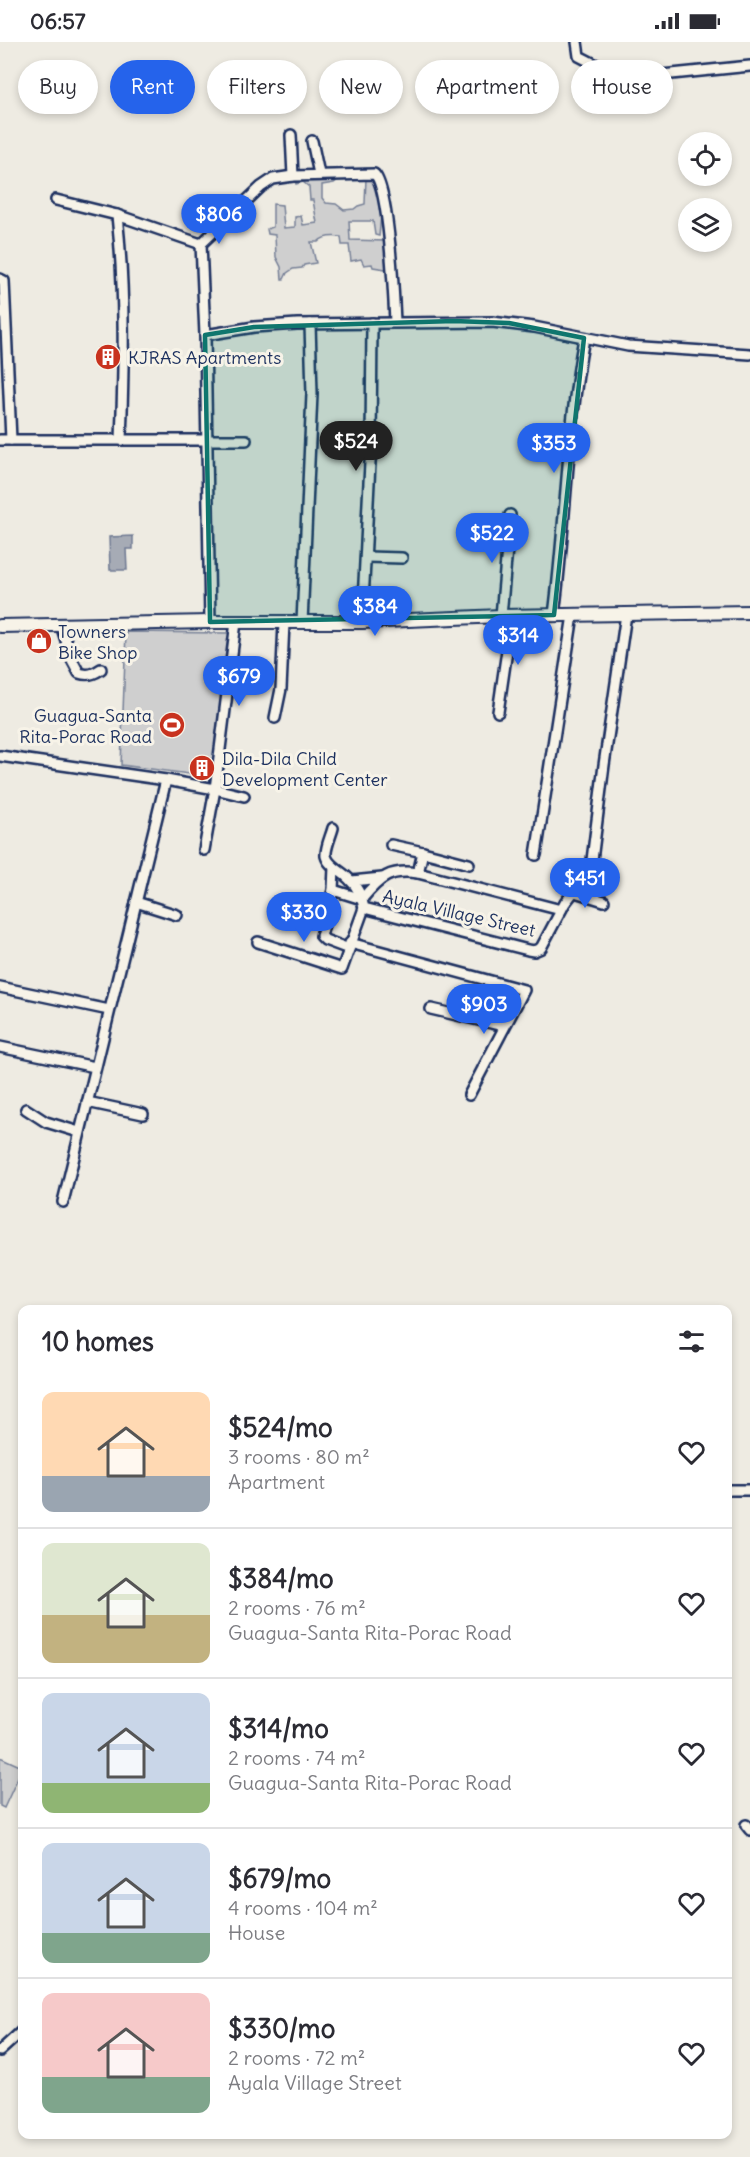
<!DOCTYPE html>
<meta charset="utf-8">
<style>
body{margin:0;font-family:Delius,sans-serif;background:#f7f7f7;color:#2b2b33;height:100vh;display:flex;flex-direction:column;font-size:22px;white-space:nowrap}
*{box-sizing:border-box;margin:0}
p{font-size:20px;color:#7c7c81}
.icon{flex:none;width:33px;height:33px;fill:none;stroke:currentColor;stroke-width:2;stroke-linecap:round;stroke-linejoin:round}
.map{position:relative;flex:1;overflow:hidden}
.side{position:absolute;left:18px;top:1263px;width:714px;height:834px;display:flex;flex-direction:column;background:#fff;border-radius:12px;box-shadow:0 3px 9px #0003}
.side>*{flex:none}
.top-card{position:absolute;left:18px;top:18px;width:714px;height:54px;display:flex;gap:12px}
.buttons{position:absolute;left:678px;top:90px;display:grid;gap:12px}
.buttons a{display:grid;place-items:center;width:54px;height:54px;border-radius:50%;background:#fff;box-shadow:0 3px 9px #0003;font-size:30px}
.price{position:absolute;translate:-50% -51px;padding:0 14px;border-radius:21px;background:#2563eb;color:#fff;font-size:20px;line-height:39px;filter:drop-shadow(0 2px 3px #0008)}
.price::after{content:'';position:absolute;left:50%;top:36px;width:18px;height:14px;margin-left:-9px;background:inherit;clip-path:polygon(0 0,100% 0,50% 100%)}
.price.selected{background:#222;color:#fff}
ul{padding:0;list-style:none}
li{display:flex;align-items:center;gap:18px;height:150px;padding:0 24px}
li+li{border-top:2px solid #e1e1e2}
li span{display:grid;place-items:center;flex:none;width:168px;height:120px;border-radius:12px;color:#555}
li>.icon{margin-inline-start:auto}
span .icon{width:72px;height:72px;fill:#fffc;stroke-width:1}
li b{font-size:26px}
h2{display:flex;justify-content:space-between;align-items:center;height:72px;padding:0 24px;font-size:26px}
.pill{padding:0 21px;border-radius:27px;background:#fff;box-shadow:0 3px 9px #0003;font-size:21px;line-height:54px}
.pill.selected{background:#2563eb;color:#fff}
.status{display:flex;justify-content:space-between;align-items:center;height:42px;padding:0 30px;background:#fff;direction:ltr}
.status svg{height:16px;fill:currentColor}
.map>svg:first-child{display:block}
</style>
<div class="status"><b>06:57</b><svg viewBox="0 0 49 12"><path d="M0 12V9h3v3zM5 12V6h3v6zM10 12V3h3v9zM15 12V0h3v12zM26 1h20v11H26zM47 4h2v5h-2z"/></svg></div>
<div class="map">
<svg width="750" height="2115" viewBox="0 0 750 2115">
<rect width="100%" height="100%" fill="#eeebe2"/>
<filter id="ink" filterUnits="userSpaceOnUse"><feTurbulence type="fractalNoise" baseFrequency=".0167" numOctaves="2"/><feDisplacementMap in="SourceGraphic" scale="12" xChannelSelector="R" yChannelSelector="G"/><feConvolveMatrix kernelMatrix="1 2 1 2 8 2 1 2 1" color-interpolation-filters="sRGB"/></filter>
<g filter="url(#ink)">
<g fill="#cfcfcf" stroke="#757f96" stroke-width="1.5">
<path d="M294 136H341L334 141 322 143V156L326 161 336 162 344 168 354 167 358 164 365 162 366 136H377L381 173 379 194 375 193 373 179H349L350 198 385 199 386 227 373 225 372 222 364 223 361 217 351 219 349 203H342L341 195C333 194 323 194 318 200H311L316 221 304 223 302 226 293 227 287 231 284 237H282L281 225 276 215 275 193 268 192 267 187 273 185V162L282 163 284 186 295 185V175L301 174 303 183 317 181 313 158H310L309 145 303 140 296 142Z"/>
<polygon points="126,590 229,591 212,735 121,723"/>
<polygon points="0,1715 22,1725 22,1732 20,1731 4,1766 0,1764"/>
</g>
<polygon fill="#a6abb5" stroke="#6e7992" stroke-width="1.5" points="133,494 133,507 126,507 127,528 110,528 109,495"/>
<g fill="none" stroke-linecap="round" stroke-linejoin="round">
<g stroke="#1b2f5e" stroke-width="14">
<g id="minor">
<polyline points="577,0 579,14 608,29 634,33 652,34 750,24"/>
<polyline points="291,93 293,134"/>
<polyline points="312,99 319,132"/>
<path d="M56 158 117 173 201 202 261 145 273 137 293 134 374 132C389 141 394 258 395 280"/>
<path d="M117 173C125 248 124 322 121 398"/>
<polyline points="201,202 205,293 210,580"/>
<polyline points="0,237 4,239 11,398"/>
<polyline points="205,293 254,285 297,282 492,280 534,285 628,304 750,312"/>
<polyline points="0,398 246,398"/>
<polyline points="367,515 402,516"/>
<path d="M554 573C566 481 567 387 584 296"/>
<polyline points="501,574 510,473"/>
<polyline points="236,580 215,747 244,754"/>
<polyline points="362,580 371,401 372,281"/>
<polyline points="302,581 312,352 310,282"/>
<path d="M61 583 72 618 79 631C88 634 94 632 101 627"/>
<polyline points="498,670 512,574"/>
<polyline points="275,676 281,647 284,581"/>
<polyline points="0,714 166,738 215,747 204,808"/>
<path d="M333 786C331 794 325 806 326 814 329 825 342 829 349 837 357 844 362 855 364 866L528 908 534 909 541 906 565 861 585 835 592 818 604 723 626 572"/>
<polyline points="423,810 469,822"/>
<polyline points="536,813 573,573"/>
<polyline points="334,825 333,848 321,894 325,898 349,907"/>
<polyline points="418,831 561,868"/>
<polyline points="352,839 382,836"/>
<path d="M333 848 362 857C380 835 390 827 418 831L423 810 391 803"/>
<polyline points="575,850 604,859"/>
<polyline points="136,860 177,873"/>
<polyline points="258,900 342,927 364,866"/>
<polyline points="350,901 524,948 469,1053"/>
<polyline points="0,945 109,968"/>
<polyline points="431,967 504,984"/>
<polyline points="0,1005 95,1025"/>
<polyline points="87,1060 143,1072"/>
<polyline points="26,1067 46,1080 79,1090"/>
<polyline points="63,1160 166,738"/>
<polyline points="728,1448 750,1448"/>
<polyline points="746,1783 750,1788"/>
<polyline points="0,2009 22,1989"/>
</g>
</g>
<g stroke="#1b2f5e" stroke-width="16">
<polyline id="secondary" points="0,584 210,580 362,580 501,574 750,570"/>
</g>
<use href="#minor" stroke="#f7f3e8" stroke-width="9"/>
<use href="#secondary" stroke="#f7f3e8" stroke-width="12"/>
</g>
</g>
<path fill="#0f766e" fill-opacity="0.2" stroke="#0f766e" stroke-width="4.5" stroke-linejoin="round" d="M454 279 509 281 584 296 554 573 210 580 205 293 254 285Z"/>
<defs>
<g id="building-disc" transform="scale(1.35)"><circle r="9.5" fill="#c8321e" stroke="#f7f3e8"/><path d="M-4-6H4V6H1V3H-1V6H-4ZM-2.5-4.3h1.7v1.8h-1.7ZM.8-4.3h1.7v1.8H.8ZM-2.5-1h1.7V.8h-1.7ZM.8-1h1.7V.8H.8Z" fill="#fff"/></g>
<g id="shop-disc" transform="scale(1.35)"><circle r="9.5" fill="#c8321e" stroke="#f7f3e8"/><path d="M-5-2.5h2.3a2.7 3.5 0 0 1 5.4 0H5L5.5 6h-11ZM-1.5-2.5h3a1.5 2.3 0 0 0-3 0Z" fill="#fff"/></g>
<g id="stadium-disc" transform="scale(1.35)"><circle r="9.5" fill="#c8321e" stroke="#f7f3e8"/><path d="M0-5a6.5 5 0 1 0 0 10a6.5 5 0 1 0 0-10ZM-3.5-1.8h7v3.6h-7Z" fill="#fff"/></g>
</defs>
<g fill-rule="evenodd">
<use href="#building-disc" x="108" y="315"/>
<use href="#shop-disc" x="39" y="599"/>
<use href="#stadium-disc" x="172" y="683"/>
<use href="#building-disc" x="202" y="726"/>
</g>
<g text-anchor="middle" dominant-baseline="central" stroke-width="6" stroke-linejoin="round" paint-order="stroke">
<g font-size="18" fill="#1b2f5e" stroke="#f7f3e8" text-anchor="start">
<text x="128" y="315">KJRAS Apartments</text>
<text x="58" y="589">Towners<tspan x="58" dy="21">Bike Shop</tspan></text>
<text x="152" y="673" text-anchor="end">Guagua-Santa<tspan x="152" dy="21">Rita-Porac Road</tspan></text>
<text x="222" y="716">Dila-Dila Child<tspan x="222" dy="21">Development Center</tspan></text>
</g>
<g font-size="18" fill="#1b2f5e" stroke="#f7f3e8">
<text transform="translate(459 871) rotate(13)">Ayala Village Street</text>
</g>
</g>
</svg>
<div class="buttons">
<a><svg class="icon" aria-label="locate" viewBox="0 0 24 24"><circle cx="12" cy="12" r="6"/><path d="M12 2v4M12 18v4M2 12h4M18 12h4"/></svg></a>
<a><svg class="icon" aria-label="layers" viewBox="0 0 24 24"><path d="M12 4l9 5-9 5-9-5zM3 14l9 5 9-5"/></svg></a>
</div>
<b class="price" style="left:219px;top:203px">$806</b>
<b class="price selected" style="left:356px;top:430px">$524</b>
<b class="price" style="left:554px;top:432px">$353</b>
<b class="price" style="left:492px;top:522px">$522</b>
<b class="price" style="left:375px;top:595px">$384</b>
<b class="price" style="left:518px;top:624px">$314</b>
<b class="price" style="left:239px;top:665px">$679</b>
<b class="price" style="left:585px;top:867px">$451</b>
<b class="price" style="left:304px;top:901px">$330</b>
<b class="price" style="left:484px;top:993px">$903</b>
<div class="top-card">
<a class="pill">Buy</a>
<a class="pill selected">Rent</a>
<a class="pill">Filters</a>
<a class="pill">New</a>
<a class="pill">Apartment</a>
<a class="pill">House</a>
</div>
<section class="side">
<h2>10 homes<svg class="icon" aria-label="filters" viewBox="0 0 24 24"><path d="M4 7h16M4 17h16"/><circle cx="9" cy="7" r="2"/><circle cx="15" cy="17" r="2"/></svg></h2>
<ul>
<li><span style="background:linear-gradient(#ffd9b3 70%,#9aa5b1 0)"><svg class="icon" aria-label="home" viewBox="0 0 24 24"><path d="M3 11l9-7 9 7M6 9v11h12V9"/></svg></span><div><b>$524/mo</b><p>3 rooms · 80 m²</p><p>Apartment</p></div><svg class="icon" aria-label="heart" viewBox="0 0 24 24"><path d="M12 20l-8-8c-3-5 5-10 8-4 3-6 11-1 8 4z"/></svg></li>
<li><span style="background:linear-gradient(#dfe7d0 60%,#c2b280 0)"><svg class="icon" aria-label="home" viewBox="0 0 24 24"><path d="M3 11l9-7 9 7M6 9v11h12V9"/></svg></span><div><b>$384/mo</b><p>2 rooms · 76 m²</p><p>Guagua-Santa Rita-Porac Road</p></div><svg class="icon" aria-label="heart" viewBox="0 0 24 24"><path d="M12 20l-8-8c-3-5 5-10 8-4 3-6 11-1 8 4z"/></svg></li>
<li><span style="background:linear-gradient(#c9d6e8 75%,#8fb573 0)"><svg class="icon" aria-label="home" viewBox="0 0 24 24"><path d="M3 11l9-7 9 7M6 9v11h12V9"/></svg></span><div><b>$314/mo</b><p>2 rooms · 74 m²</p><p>Guagua-Santa Rita-Porac Road</p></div><svg class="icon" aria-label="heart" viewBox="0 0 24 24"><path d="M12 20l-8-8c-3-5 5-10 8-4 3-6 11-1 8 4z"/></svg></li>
<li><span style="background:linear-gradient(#c9d6e8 75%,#7fa58c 0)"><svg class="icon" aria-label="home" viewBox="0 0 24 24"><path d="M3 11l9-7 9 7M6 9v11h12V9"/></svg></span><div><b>$679/mo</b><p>4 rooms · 104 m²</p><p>House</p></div><svg class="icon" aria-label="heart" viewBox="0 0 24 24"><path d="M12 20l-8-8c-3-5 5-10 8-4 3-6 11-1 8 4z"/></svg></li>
<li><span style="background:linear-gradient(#f6c9c9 70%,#7fa58c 0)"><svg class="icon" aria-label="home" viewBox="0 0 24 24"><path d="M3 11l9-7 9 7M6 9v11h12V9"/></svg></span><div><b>$330/mo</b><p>2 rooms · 72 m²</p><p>Ayala Village Street</p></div><svg class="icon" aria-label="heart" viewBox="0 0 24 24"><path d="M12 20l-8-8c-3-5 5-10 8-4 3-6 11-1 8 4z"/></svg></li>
</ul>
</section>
</div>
